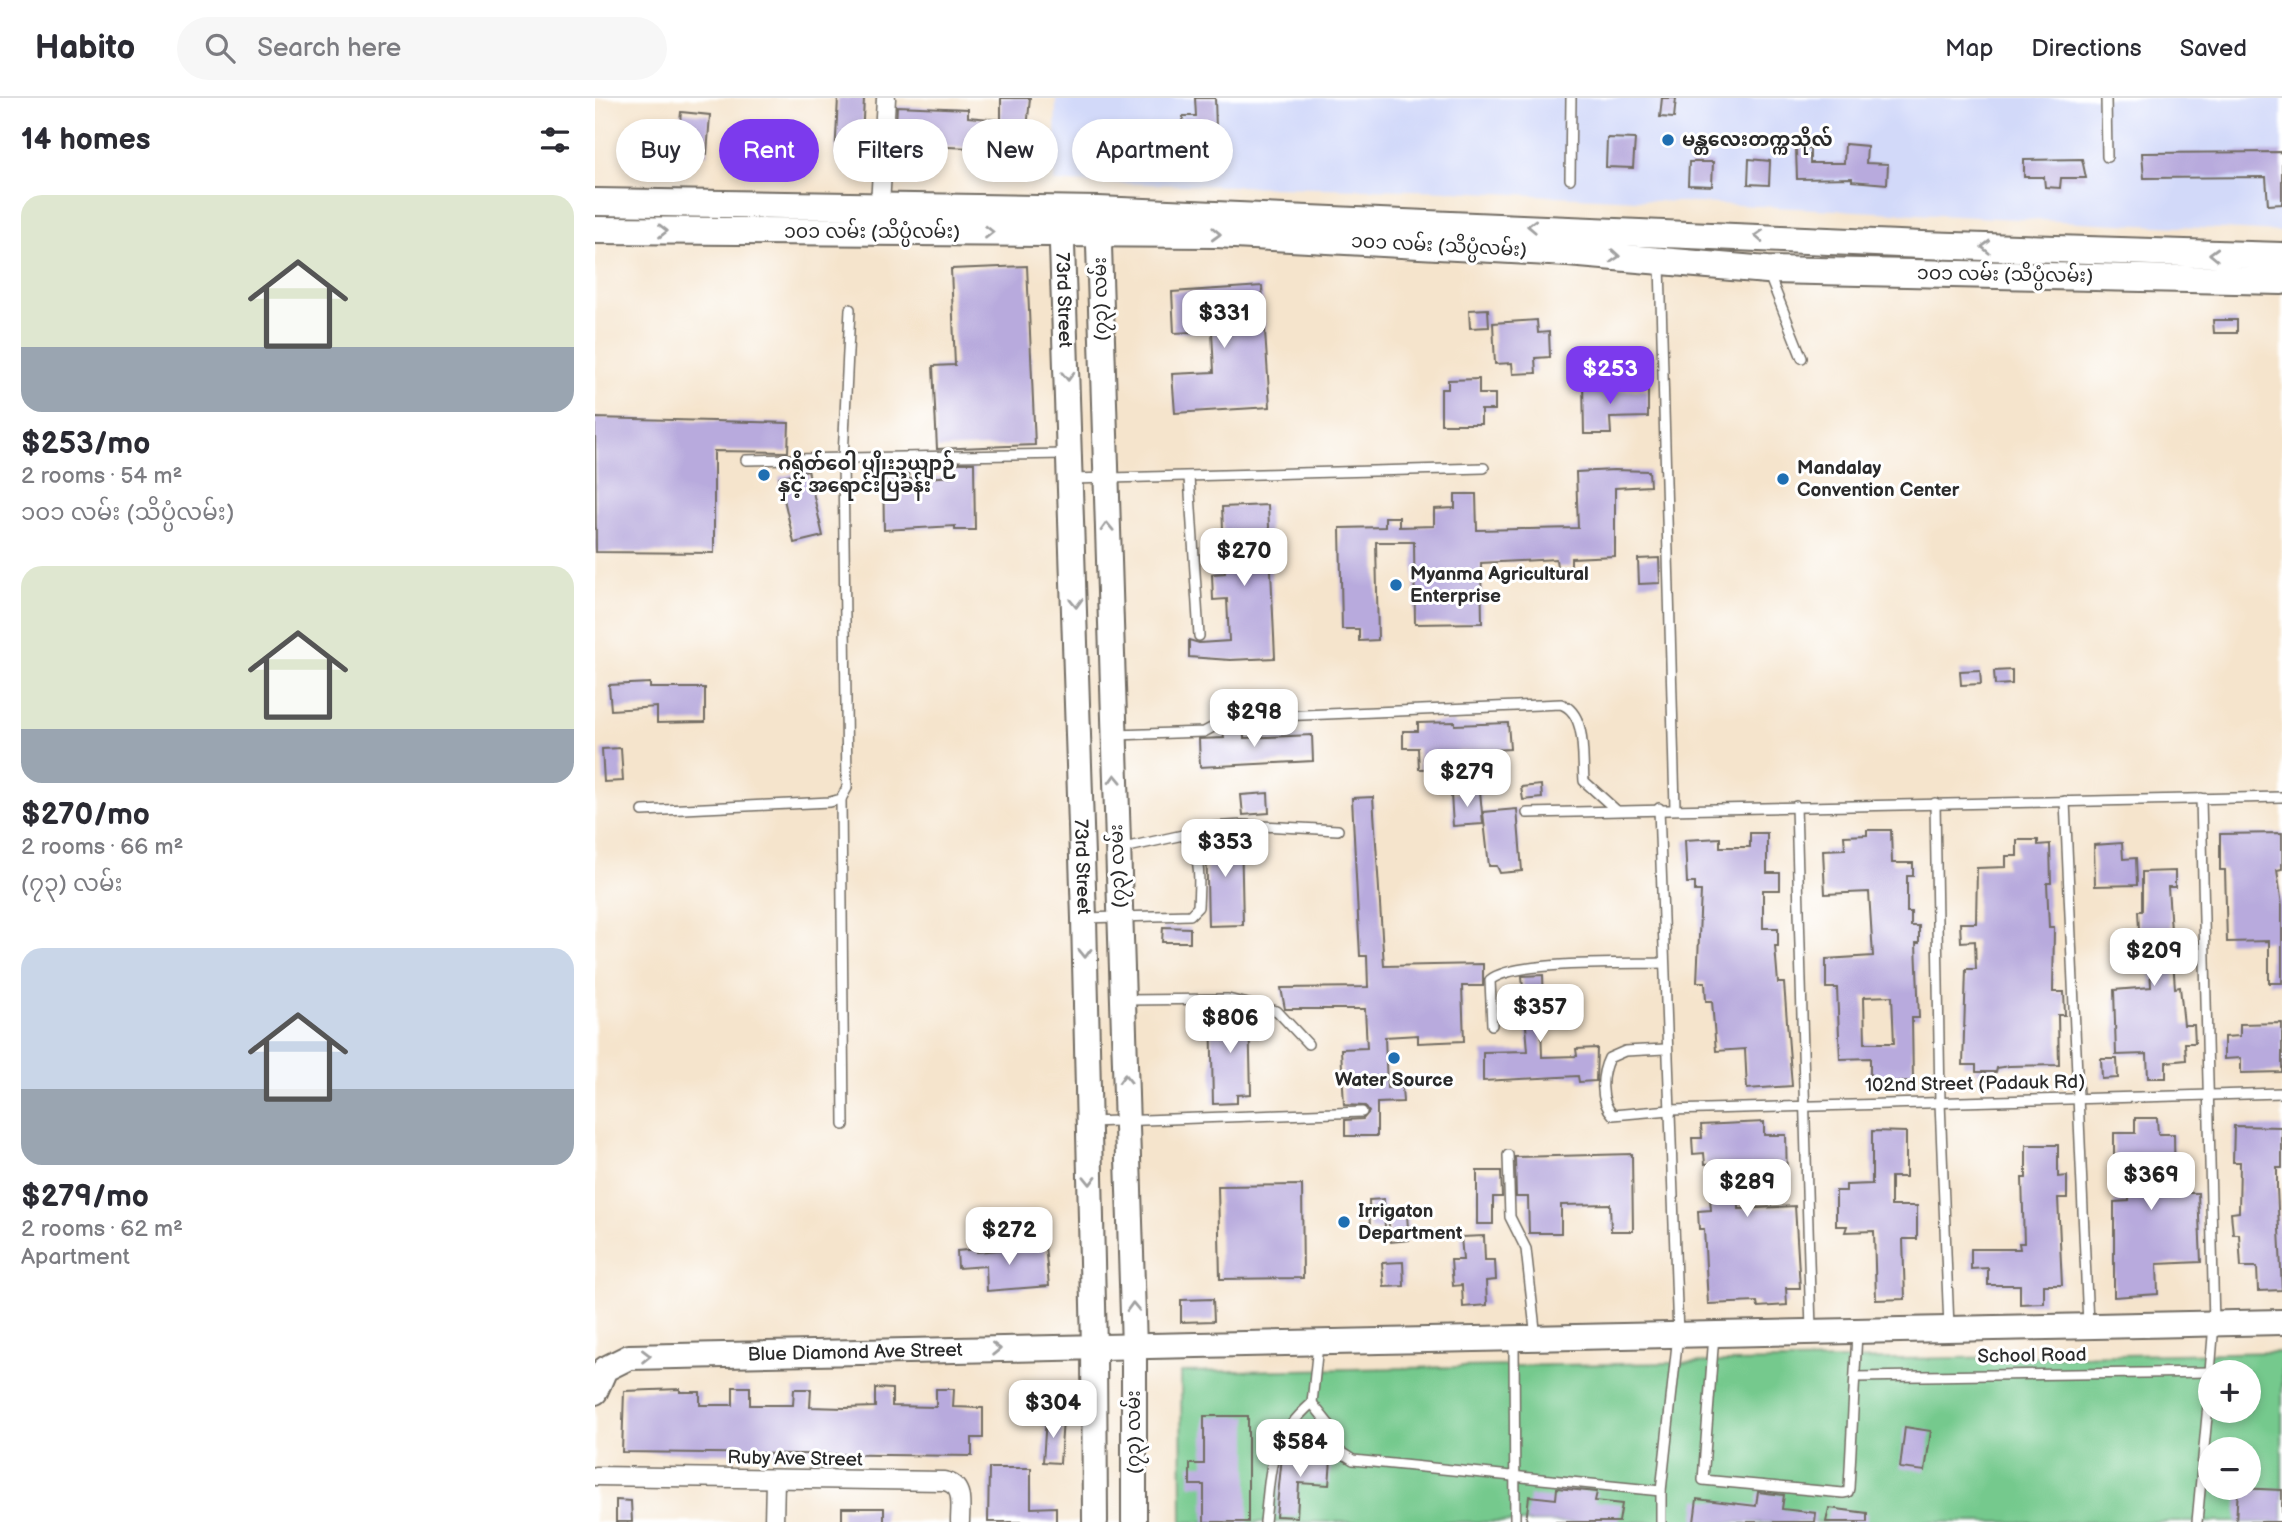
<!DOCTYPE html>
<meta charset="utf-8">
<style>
body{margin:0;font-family:"Balsamiq Sans","Noto Sans Myanmar",sans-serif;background:#f7f7f7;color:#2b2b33;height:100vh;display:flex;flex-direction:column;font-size:26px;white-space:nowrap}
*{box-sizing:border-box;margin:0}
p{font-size:23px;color:#7c7c81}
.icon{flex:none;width:38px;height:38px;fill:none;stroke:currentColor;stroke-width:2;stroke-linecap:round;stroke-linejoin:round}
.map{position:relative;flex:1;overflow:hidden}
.panel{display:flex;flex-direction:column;background:#fff;width:595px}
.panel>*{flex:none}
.banner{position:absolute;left:21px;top:21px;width:665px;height:63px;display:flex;gap:14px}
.buttons{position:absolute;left:1603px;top:1262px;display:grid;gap:14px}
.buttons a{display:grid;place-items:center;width:63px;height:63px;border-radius:50%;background:#fff;box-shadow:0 4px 10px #0003;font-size:35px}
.price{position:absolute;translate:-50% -60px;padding:0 16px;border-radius:14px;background:#fff;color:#222;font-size:23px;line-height:46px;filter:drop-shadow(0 2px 4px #0008)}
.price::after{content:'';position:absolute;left:50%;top:42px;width:21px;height:16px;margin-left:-10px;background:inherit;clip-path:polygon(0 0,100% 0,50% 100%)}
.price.on{background:#7c3aed;color:#fff}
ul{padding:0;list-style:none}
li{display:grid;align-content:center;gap:14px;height:371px;padding:0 21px}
li span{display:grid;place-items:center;height:217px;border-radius:21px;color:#555}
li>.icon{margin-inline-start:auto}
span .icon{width:126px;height:126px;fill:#fffc;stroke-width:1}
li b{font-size:30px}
h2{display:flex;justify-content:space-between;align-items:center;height:84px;padding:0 21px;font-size:30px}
.chip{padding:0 24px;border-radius:32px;background:#fff;box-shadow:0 4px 10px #0003;font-size:24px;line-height:63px}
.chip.on{background:#7c3aed;color:#fff}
header{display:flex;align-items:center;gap:42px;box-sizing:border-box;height:98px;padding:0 35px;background:#fff;border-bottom:2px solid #e1e1e2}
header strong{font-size:33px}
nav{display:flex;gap:38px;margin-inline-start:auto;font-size:24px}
.search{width:490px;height:63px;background:#f7f7f7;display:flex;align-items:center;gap:18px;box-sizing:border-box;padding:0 24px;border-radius:38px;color:#7c7c81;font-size:26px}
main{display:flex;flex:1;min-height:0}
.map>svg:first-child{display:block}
</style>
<header>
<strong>Habito</strong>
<div class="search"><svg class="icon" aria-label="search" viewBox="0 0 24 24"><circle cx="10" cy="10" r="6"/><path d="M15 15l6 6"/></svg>Search here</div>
<nav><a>Map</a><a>Directions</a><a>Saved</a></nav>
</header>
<main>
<section class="panel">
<h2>14 homes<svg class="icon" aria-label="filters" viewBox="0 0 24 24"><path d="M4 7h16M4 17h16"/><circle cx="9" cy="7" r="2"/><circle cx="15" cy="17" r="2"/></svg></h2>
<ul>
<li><span style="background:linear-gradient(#dfe7d0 70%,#9aa5b1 0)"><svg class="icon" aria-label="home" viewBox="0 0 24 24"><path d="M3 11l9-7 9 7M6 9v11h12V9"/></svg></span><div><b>$253/mo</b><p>2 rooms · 54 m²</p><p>၁၀၁ လမ်း (သိပ္ပံလမ်း)</p></div></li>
<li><span style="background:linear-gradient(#dfe7d0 75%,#9aa5b1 0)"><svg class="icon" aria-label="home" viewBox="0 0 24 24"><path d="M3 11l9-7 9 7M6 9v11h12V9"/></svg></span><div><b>$270/mo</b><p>2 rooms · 66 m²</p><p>(၇၃) လမ်း</p></div></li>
<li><span style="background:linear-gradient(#c9d6e8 65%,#9aa5b1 0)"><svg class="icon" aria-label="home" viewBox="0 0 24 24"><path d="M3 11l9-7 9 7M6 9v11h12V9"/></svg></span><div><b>$279/mo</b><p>2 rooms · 62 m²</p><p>Apartment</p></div></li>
</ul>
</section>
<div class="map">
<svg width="1687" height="1424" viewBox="0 0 1687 1424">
<rect width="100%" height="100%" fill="#fff"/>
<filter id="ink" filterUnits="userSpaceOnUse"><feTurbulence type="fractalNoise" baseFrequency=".0143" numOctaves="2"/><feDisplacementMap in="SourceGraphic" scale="14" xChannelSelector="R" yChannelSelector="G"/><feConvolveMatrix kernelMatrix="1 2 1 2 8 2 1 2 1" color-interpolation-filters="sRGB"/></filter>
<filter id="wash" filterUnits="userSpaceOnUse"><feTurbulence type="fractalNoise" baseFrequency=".00686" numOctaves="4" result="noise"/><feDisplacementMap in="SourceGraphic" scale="28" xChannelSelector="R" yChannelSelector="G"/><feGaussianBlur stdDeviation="1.57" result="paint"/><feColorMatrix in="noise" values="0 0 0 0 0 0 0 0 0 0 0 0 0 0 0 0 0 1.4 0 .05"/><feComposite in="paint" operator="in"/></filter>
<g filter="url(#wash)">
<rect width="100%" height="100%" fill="#f5e4cc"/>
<polygon fill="#d2d9f9" points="461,0 1687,0 1687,134 858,93 459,84"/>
<path fill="#75c98d" stroke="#507a5c" stroke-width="2" fill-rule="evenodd" d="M1687 1254V1424H587L586 1274ZM1615 1274H1654V1312H1615ZM1615 1351H1654V1390H1615Z"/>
<g id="blocks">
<g fill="#b8aadd" fill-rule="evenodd">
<polygon points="243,0 269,0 266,61 240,59"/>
<polygon points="406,0 435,0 430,52 300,47 302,8 373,11 373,19 406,22"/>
<polygon points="600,0 620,0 622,63 596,63 586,68 580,61 589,50 588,18 601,18"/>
<polygon points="1067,0 1081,0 1079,20 1065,19"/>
<polygon points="86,14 115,17 112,56 82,53"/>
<polygon points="1012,40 1040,41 1038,70 1011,69"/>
<polygon points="1250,46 1272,48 1271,65 1293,66 1292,86 1257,83 1257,80 1202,81 1201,50 1215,50 1215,65 1249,65"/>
<polygon points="1687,54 1687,106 1673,107 1671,79 1549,80 1547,55"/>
<polygon points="1154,61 1175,63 1174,87 1153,86"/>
<polygon points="1487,61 1491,80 1466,80 1465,90 1450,89 1449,79 1429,79 1429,62"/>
<polygon points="1094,64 1118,64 1117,88 1093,87"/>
<polygon points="432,168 440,347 342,351 338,268 360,267 356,171"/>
<polygon points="667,188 675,309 580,315 577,276 619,274 617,233 579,235 577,194"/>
<polygon points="893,211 894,229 875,230 874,212"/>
<polygon points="942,222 943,235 954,234 955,259 940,260 941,275 918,276 917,265 900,266 898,225"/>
<polygon points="1618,222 1642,222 1642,235 1619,235"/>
<polygon points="884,281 884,296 900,296 900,312 886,312 886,326 846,326 846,291 853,291 853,282"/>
<polygon points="988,282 1014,282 1014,293 1053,292 1053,319 1015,320 1016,336 989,336"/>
<polygon points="0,320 194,325 193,354 119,353 119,455 1,454"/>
<polygon points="360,365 379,365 380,432 360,432 360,428 289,432 288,373 313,373 314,381 360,378"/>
<polygon points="213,372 228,438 199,445 184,379"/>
<polygon points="1019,372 1054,373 1055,388 1020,390 1020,458 976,460 976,469 962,469 961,461 886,465 887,525 820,526 819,444 781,444 783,542 764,543 764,531 747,531 745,430 790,429 790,419 804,419 804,429 839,428 839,411 860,410 860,396 881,396 882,432 983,430 981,374"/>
<polygon points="673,407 680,560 635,562 594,559 594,542 604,545 634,543 632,501 618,502 617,476 630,475 627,409"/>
<polygon points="1064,460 1065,485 1044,486 1043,461"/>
<polygon points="1385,572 1386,586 1366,587 1365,573"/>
<polygon points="1417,572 1417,586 1400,587 1399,573"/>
<polygon points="55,585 55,590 110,590 110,624 62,625 62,609 16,612 14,587"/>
<polygon points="860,624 860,627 913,625 915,651 861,654 861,670 824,671 823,650 808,650 808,633 823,633 823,625"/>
<polygon points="648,627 649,640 717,637 718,663 605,669 604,641 629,640 628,631"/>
<polygon points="26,650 28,683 9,684 7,651"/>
<polygon points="946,687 947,700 928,702 926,689"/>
<polygon points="885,693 888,726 858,728 856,696"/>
<polygon points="673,695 674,715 648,717 646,697"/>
<polygon points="778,699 789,868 888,866 888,888 867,888 869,943 823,945 823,937 790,939 792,990 807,989 808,1004 782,1005 782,1038 750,1038 750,1022 768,1021 774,1014 770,1008 749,1007 746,951 772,950 770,911 690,911 686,890 773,889 772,858 765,858 757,700"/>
<polygon points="922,711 927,773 905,775 902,768 894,768 888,714"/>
<path d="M1272 732H1296L1297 765H1318V778H1312V814H1316V828H1324V845H1321L1324 920H1317L1318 984 1275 985V960L1245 961 1242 890H1231V861L1278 858 1274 794 1230 796 1228 752 1250 751 1249 738 1272 737ZM1297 898 1299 945H1270L1269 899Z"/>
<polygon points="646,734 648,827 613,828 611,736"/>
<polygon points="1155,735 1172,735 1172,775 1185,775 1185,792 1168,792 1168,830 1183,830 1183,848 1180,848 1183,885 1189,885 1197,988 1152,991 1150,951 1121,953 1117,903 1111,903 1110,884 1102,884 1106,793 1100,793 1100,785 1092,785 1090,742 1125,740 1125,749 1155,749"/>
<polygon points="1687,735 1687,771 1682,772 1687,807 1687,885 1674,885 1674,843 1632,844 1630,772 1625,772 1625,736"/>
<polygon points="1422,742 1443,742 1443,747 1455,746 1456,785 1452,785 1454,829 1459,829 1458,894 1469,894 1470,917 1463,917 1464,967 1414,968 1402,970 1401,974 1381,974 1381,967 1368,967 1371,871 1381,871 1380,843 1366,844 1365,825 1381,825 1382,770 1411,769 1411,758 1422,758"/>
<polygon points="1527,745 1528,761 1541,760 1542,787 1500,788 1499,747"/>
<polygon points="1580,773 1580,789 1573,789 1580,890 1585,889 1589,927 1599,927 1600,945 1590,945 1591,962 1571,964 1571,980 1553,980 1552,956 1521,957 1519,892 1556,889 1554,849 1545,850 1543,813 1547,813 1547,774"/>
<polygon points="568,829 595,830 595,844 567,844"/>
<polygon points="948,877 949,904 975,903 976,924 946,925 947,959 982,958 981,951 1002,950 1001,983 984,984 983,978 888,983 888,954 933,953 927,878"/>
<polygon points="616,908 638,909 638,916 654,916 656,996 642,997 642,1005 618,1006"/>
<polygon points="1687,925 1687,974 1646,975 1646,960 1629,961 1629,939 1645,938 1645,926"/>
<polygon points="1506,961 1522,961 1523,980 1507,981"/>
<polygon points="1540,1020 1562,1020 1563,1036 1579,1036 1580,1095 1603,1095 1606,1164 1562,1166 1563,1196 1519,1199 1519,1104 1534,1103 1535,1072 1519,1074 1519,1035 1540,1035"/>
<polygon points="1169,1024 1169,1037 1191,1037 1192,1081 1142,1082 1144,1111 1200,1108 1205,1190 1191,1190 1192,1207 1163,1209 1162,1204 1113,1206 1109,1131 1104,1131 1103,1113 1116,1112 1115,1100 1123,1100 1121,1065 1110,1066 1109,1055 1098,1056 1097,1040 1107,1040 1106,1027"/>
<polygon points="1639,1028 1687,1029 1687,1070 1682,1070 1682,1090 1687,1192 1663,1193 1662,1169 1646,1169 1644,1136 1638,1136 1636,1115 1644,1114 1645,1064 1638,1064"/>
<polygon points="1277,1033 1311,1034 1311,1079 1296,1079 1296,1108 1322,1108 1322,1141 1308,1141 1310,1201 1281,1202 1279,1133 1250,1134 1252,1128 1241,1128 1241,1093 1251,1093 1251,1087 1277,1086"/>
<polygon points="1431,1047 1463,1047 1463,1079 1472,1078 1472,1100 1463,1100 1467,1187 1449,1187 1449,1205 1425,1206 1425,1187 1393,1187 1393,1170 1376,1171 1376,1151 1425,1151 1424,1145 1429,1145 1427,1080 1431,1080"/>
<polygon points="1037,1056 1038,1133 1016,1133 1015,1106 966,1107 966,1135 934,1135 933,1099 921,1099 920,1059"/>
<polygon points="882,1073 906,1073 907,1099 898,1099 898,1126 882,1126"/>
<polygon points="707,1087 708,1180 625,1181 623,1088"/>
<polygon points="789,1101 790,1132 775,1132 774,1102"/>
<polygon points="812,1117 814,1142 796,1144 793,1119"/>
<polygon points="889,1138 890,1162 900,1162 901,1182 891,1183 892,1207 868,1209 867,1187 858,1188 856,1162 868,1162 866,1139"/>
<polygon points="450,1148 454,1188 392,1193 391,1168 363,1170 362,1153 382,1151 382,1154"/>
<polygon points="808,1164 809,1188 789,1189 787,1165"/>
<polygon points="618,1201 619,1223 586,1224 586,1202"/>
<polygon points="138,1289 155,1289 155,1307 198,1307 199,1291 216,1291 215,1309 250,1310 280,1309 280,1290 297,1291 297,1308 341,1309 341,1291 359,1291 358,1309 388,1310 388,1340 377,1340 377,1358 27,1354 29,1293 85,1291 85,1294 105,1294 105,1307 138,1307"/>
<polygon points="609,1318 653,1318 653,1424 609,1424 609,1387 595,1387 595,1366 609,1366"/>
<polygon points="451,1320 468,1321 465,1365 448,1364"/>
<polygon points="1310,1329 1336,1333 1330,1373 1305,1370"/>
<polygon points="710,1349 724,1351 723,1361 736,1362 734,1387 704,1385 702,1419 681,1418 687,1358 709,1360"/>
<polygon points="394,1370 436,1370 436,1410 461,1409 461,1424 393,1424"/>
<polygon points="962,1390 1002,1394 1000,1403 1027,1406 1024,1424 931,1424 934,1398 961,1401"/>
<polygon points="1643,1390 1687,1392 1687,1424 1641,1424"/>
<polygon points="1163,1394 1189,1397 1187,1411 1221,1415 1220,1424 1099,1424 1102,1401 1161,1408"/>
<polygon points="21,1402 36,1403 37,1424 21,1424"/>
<rect x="247" y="1410" width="42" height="14"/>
<polygon points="1234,1410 1272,1415 1272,1424 1231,1424"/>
</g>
</g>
</g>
<g filter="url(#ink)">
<use href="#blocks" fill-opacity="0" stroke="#726c63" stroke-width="2"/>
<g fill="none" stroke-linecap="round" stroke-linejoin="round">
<g stroke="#726c63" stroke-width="12">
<g id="lane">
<polyline points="1511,0 1512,59"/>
<polyline points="975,81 976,0"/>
<polyline points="1065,166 1080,710"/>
<polyline points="1174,177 1207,260"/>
<polyline points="151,362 471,356"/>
<polyline points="594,379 604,538"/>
<polyline points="477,381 889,370"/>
<path d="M521 637 609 634 635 620 966 606C992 615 987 659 989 683L1021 712"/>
<polyline points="1606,700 1619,1226 1615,1274"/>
<polyline points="246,701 249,1027"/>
<polyline points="1470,703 1493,1226"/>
<polyline points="1340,705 1345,1004 1354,1230"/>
<polyline points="1201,708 1216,1233"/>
<polyline points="1064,710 1083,1237 1066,1393 1066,1424"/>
<polyline points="48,713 235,704 246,701 252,690 248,360 255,211"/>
<polyline points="932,715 1687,699"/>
<polyline points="524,751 588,737 599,730 648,727 743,732"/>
<path d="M489 820 595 817 603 809C604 782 608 758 588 737"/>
<polyline points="531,902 633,901 682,913 713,946"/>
<path d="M897 927 895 882C919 862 1033 866 1069 865"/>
<path d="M1070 951 1030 953 1014 960C1006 976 1004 1003 1018 1017L1075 1012 1687 995"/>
<polyline points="495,1024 767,1014"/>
<polyline points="913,1057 915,1119 931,1151 941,1240"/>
<polyline points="1119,1237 1108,1382 1248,1395 1253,1394 1254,1390 1262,1235"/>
<polyline points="919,1241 920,1424"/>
<polyline points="1260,1279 1616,1274"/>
<polyline points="717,1305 736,1329 744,1353 758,1362 1066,1393"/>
<path d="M670 1424C676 1369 673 1344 717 1305L723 1247"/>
<polyline points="1602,1424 1615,1286"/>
</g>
</g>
<g stroke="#726c63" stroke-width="21">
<g id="street">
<polyline points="285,108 291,0"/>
<path d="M0 1378 349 1383C370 1387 365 1407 365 1424"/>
<polyline points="179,1424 180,1382"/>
</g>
</g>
<g stroke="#726c63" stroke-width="28">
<g id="secondary">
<path id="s1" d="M466 116 489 820 499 1249 500 1424"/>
<polyline points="503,116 539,1249 539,1424"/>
<path id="s2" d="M0 1294 10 1271 34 1259 1687 1224"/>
</g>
</g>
<g stroke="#726c63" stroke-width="30">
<g id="primary">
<polyline points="0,104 503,112 1327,147 1687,158"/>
<polyline points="0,132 621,136 973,155 1172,172 1687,183"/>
</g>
</g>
<use href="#lane" stroke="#fff" stroke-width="9"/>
<use href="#street" stroke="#fff" stroke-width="18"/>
<use href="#secondary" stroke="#fff" stroke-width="24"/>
<use href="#primary" stroke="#fff" stroke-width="26"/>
</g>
<defs><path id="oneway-chevron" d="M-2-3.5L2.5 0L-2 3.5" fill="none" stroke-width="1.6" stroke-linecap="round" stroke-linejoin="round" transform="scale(1.75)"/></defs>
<g stroke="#a0a0a0">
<use href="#oneway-chevron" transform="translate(937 128) rotate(-178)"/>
<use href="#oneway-chevron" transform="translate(68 133)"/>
<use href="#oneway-chevron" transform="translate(394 134)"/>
<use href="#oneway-chevron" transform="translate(621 136) rotate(2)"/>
<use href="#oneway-chevron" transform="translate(1164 138) rotate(-177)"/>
<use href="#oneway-chevron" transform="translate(1391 149) rotate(-178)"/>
<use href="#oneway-chevron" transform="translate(1619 156) rotate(-178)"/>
<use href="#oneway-chevron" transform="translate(1020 158) rotate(4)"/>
<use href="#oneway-chevron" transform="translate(473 278) rotate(88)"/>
<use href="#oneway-chevron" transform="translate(512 429) rotate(-92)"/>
<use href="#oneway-chevron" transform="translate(481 505) rotate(88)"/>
<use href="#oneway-chevron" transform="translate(520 681) rotate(-92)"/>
<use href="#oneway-chevron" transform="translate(490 855) rotate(89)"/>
<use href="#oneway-chevron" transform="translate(530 981) rotate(-92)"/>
<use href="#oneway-chevron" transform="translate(495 1082) rotate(89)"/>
<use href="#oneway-chevron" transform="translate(538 1209) rotate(-92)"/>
<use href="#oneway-chevron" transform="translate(401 1251) rotate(-1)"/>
<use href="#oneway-chevron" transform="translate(51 1258) rotate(-1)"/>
</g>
</g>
<g fill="#1f6fb2" stroke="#fff" stroke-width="2.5">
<circle cx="1073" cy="42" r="7"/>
<circle cx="169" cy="377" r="7"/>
<circle cx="1188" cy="381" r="7"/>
<circle cx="801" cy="487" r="7"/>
<circle cx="799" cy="960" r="7"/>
<circle cx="749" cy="1124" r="7"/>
</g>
<g text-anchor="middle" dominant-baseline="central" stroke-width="6" stroke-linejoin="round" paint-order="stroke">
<g font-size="19" font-weight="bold" fill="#2b2b2b" stroke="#fff" text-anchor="start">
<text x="1087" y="42">မန္တလေးတက္ကသိုလ်</text>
<text x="183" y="366">ဂရိတ်ဝေါ ပျိုးဥယျာဉ်<tspan x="183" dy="22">နှင့် အရောင်းပြခန်း</tspan></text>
<text x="1202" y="370">Mandalay<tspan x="1202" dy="22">Convention Center</tspan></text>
<text x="815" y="476">Myanma Agricultural<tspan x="815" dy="22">Enterprise</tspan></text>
<text x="799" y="982" text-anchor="middle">Water Source</text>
<text x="763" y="1113">Irrigaton<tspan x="763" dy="22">Department</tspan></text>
</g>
<g font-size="19" fill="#2b2b2b" stroke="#fff">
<text x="277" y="134">၁၀၁ လမ်း (သိပ္ပံလမ်း)</text>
<text transform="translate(844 148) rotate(3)">၁၀၁ လမ်း (သိပ္ပံလမ်း)</text>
<text transform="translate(1410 177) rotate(1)">၁၀၁ လမ်း (သိပ္ပံလမ်း)</text>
<text stroke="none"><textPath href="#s1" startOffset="86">73rd Street</textPath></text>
<text transform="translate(506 201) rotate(-91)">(၇၃) လမ်း</text>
<text stroke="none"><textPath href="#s1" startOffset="653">73rd Street</textPath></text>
<text transform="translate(523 768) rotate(-92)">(၇၃) လမ်း</text>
<text transform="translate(1380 986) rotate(-1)">102nd Street (Padauk Rd)</text>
<text stroke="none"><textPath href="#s2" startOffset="278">Blue Diamond Ave Street</textPath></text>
<text transform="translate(1437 1258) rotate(-1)">School Road</text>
<text transform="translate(539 1334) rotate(-90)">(၇၃) လမ်း</text>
<text transform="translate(200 1361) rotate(1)">Ruby Ave Street</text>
</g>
</g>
</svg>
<div class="buttons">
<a>+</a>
<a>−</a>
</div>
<b class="price" style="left:629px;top:252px">$331</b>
<b class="price on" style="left:1015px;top:308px">$253</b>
<b class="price" style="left:649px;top:490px">$270</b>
<b class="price" style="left:659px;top:651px">$298</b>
<b class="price" style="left:872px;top:711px">$279</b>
<b class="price" style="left:630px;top:781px">$353</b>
<b class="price" style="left:1559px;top:890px">$209</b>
<b class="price" style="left:945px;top:946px">$357</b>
<b class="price" style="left:635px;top:957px">$806</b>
<b class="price" style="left:1556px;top:1114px">$369</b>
<b class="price" style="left:1152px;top:1121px">$289</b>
<b class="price" style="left:414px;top:1169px">$272</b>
<b class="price" style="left:458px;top:1342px">$304</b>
<b class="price" style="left:705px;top:1381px">$584</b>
<div class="banner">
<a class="chip">Buy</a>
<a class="chip on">Rent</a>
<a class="chip">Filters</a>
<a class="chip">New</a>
<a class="chip">Apartment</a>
</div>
</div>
</main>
